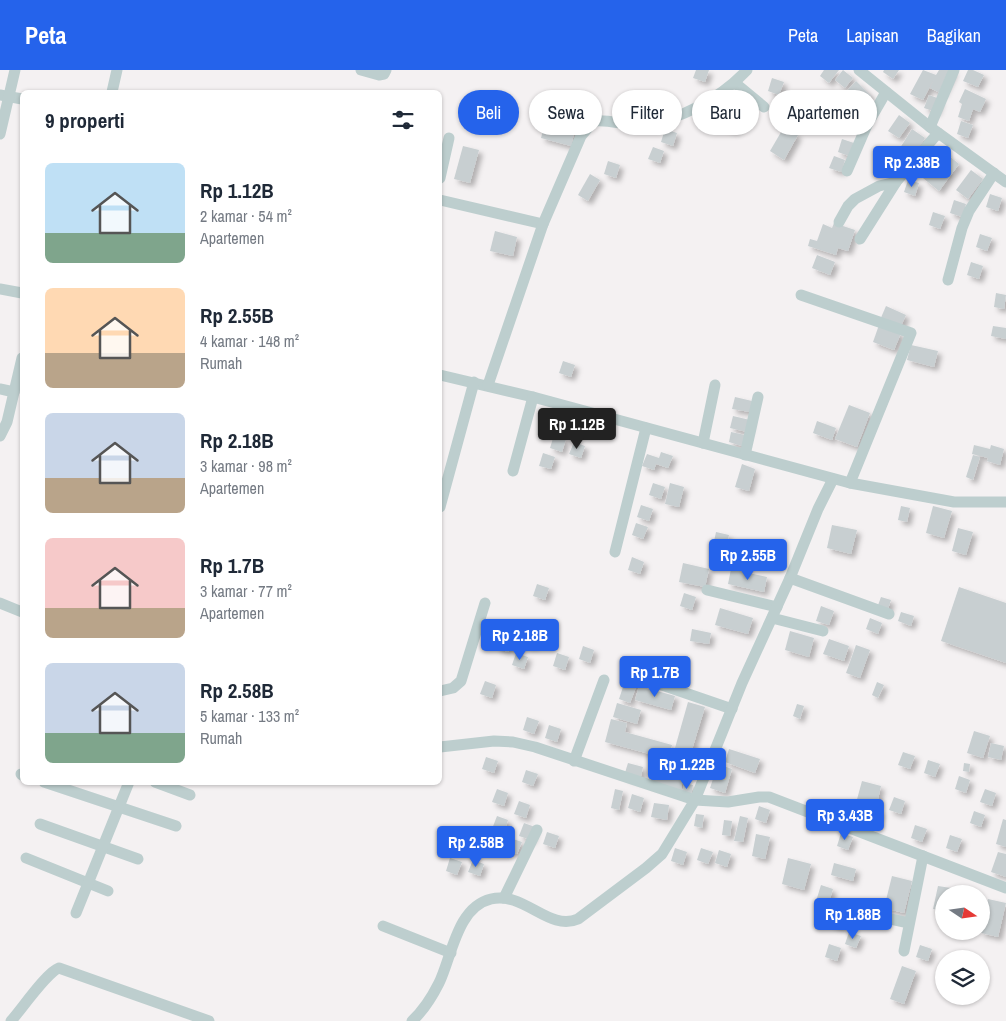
<!DOCTYPE html>
<html lang="id">
<meta charset="utf-8">
<style>
body{margin:0;font-family:"Archivo Narrow",sans-serif;background:#f2f2f3;color:#1f2937;height:100vh;display:flex;flex-direction:column;font-size:19px;white-space:nowrap}
*{box-sizing:border-box;margin:0}
p{font-size:16px;color:#747a83}
.icon{flex:none;width:28px;height:28px;fill:none;stroke:currentColor;stroke-width:2;stroke-linecap:round;stroke-linejoin:round}
.map{position:relative;flex:1;overflow:hidden}
.side{position:absolute;left:20px;top:20px;width:422px;height:695px;display:flex;flex-direction:column;background:#fff;border-radius:8px;box-shadow:0 1px 4px #0004}
.side>*{flex:none}
.hud{position:absolute;left:458px;top:20px;width:472px;height:45px;display:flex;gap:10px}
.needle{width:32px;rotate:103deg}
.fabs{position:absolute;left:935px;top:815px;display:grid;gap:10px}
.fabs a{display:grid;place-items:center;width:55px;height:55px;border-radius:50%;background:#fff;box-shadow:0 1px 4px #0004;font-size:25px}
.price{position:absolute;translate:-50% -42px;padding:0 11px;border-radius:5px;background:#2563eb;color:#fff;font-size:16px;line-height:32px;filter:drop-shadow(0 1px 2px #0008)}
.price::after{content:'';position:absolute;left:50%;top:30px;width:15px;height:11px;margin-left:-8px;background:inherit;clip-path:polygon(0 0,100% 0,50% 100%)}
.price.selected{background:#222;color:#fff}
ul{padding:0;list-style:none}
li{display:flex;align-items:center;gap:15px;height:125px;padding:0 25px}
li span{display:grid;place-items:center;flex:none;width:140px;height:100px;border-radius:8px;color:#555}
li>.icon{margin-inline-start:auto}
span .icon{width:60px;height:60px;fill:#fffc;stroke-width:1}
li b{font-size:21px}
h2{display:flex;justify-content:space-between;align-items:center;height:60px;padding:0 25px;font-size:21px}
.chip{padding:0 18px;border-radius:22px;background:#fff;box-shadow:0 1px 4px #0004;font-size:18px;line-height:45px}
.chip.selected{background:#2563eb;color:#fff}
header{display:flex;align-items:center;gap:30px;box-sizing:border-box;height:70px;padding:0 25px;background:#2563eb;color:#fff}
header strong{font-size:24px}
nav{display:flex;gap:28px;margin-inline-start:auto;font-size:18px}
.map>svg:first-child{display:block}
</style>
<header>
<strong>Peta</strong>
<nav><a>Peta</a><a>Lapisan</a><a>Bagikan</a></nav>
</header>
<div class="map">
<svg width="1006" height="951" viewBox="0 0 1006 951">
<defs>
<filter id="shadow"><feDropShadow dx="4" dy="4" stdDeviation="2.5" flood-color="#0004"/></filter>
</defs>
<rect width="100%" height="100%" fill="#f4f1f2"/>
<g fill="#c8cfd1" filter="url(#shadow)">
<polygon points="696,0 709,0 705,12 693,8"/>
<polygon points="824,0 839,0 829,13 820,6"/>
<polygon points="843,0 853,8 845,18 835,10"/>
<polygon points="884,0 899,0 893,9 883,2"/>
<polygon points="923,0 936,5 939,0 954,0 942,24 930,18 934,9 923,30 910,24"/>
<polygon points="968,0 973,0 984,5 978,17 963,11"/>
<polygon points="772,8 784,12 779,25 768,21"/>
<polygon points="856,11 871,26 861,36 846,22"/>
<polygon points="965,19 986,29 980,42 973,39 969,51 958,47 962,34 959,32"/>
<polygon points="929,25 940,29 936,42 924,38"/>
<polygon points="549,36 579,43 571,76 541,68"/>
<polygon points="728,45 740,49 735,61 724,57"/>
<polygon points="899,45 910,53 899,68 888,61"/>
<polygon points="961,51 973,55 968,68 957,64"/>
<polygon points="784,57 798,65 784,90 770,81"/>
<polygon points="665,59 677,63 673,76 661,72"/>
<polygon points="912,59 925,68 913,86 900,78"/>
<polygon points="842,69 854,73 849,86 838,82"/>
<polygon points="463,76 479,80 470,113 454,109"/>
<polygon points="653,77 664,81 660,93 648,89"/>
<polygon points="895,79 907,83 902,96 890,92"/>
<polygon points="943,81 959,94 939,121 923,108"/>
<polygon points="834,86 845,90 841,102 829,98"/>
<polygon points="608,91 620,95 616,108 604,104"/>
<polygon points="971,100 983,109 968,129 956,120"/>
<polygon points="590,104 600,110 588,131 578,125"/>
<polygon points="908,110 919,113 915,126 904,122"/>
<polygon points="990,124 1002,128 998,141 986,137"/>
<polygon points="954,130 966,134 962,147 950,143"/>
<polygon points="933,142 945,146 940,159 929,155"/>
<polygon points="834,153 855,160 848,181 838,178 836,185 808,176 810,169 817,171 823,154 832,158"/>
<polygon points="495,161 517,167 513,186 490,181"/>
<polygon points="980,164 992,168 987,181 976,177"/>
<polygon points="817,185 835,192 830,205 812,198"/>
<polygon points="971,192 983,196 979,209 967,205"/>
<polygon points="996,223 1006,225 1004,239 994,237"/>
<polygon points="886,236 906,245 900,258 880,250"/>
<polygon points="879,255 901,263 894,280 873,272"/>
<polygon points="993,256 1006,258 1006,269 991,266"/>
<polygon points="911,275 938,281 934,297 907,290"/>
<polygon points="563,291 575,295 571,307 559,303"/>
<polygon points="735,327 752,331 750,342 732,339"/>
<polygon points="849,335 870,343 857,377 835,369"/>
<polygon points="733,346 750,350 747,362 730,358"/>
<polygon points="817,351 836,358 832,370 813,363"/>
<polygon points="731,362 745,365 742,376 729,372"/>
<polygon points="554,365 566,369 562,382 550,378"/>
<polygon points="574,372 585,376 581,388 569,384"/>
<polygon points="974,375 990,379 991,375 1004,379 1000,395 987,391 988,388 972,384"/>
<polygon points="661,382 673,386 668,398 656,394 654,400 642,396 647,384 659,388"/>
<polygon points="543,383 555,387 551,399 539,396"/>
<polygon points="973,385 980,387 973,410 966,407"/>
<polygon points="742,394 755,399 749,421 735,417"/>
<polygon points="653,413 665,417 661,429 649,425"/>
<polygon points="670,413 684,417 679,437 665,434"/>
<polygon points="641,435 653,439 649,451 637,447"/>
<polygon points="901,436 910,438 907,452 898,450"/>
<polygon points="933,436 952,441 944,468 926,463"/>
<polygon points="636,453 648,457 643,469 632,465"/>
<polygon points="832,455 857,460 851,484 827,478"/>
<polygon points="958,458 973,462 966,485 952,481"/>
<polygon points="716,462 729,465 723,488 711,485"/>
<polygon points="763,472 778,476 775,488 760,484"/>
<polygon points="632,487 644,492 640,504 628,500"/>
<polygon points="683,493 709,499 705,517 679,512"/>
<polygon points="731,499 767,507 764,522 728,514"/>
<polygon points="537,514 549,518 545,530 533,526"/>
<polygon points="959,517 1006,533 1006,593 941,571"/>
<polygon points="684,523 696,527 692,540 680,536"/>
<polygon points="881,527 891,530 887,542 877,538"/>
<polygon points="821,536 834,541 829,555 816,551"/>
<polygon points="720,538 753,548 748,564 715,555"/>
<polygon points="901,542 914,546 911,556 898,551"/>
<polygon points="870,548 882,553 878,564 866,559"/>
<polygon points="525,559 537,563 533,576 521,572"/>
<polygon points="692,559 711,563 709,574 690,571"/>
<polygon points="790,561 814,568 809,587 785,580"/>
<polygon points="501,566 512,570 508,582 496,578"/>
<polygon points="829,569 849,576 844,591 823,584"/>
<polygon points="856,575 870,580 860,608 846,603"/>
<polygon points="583,576 594,580 590,593 579,589"/>
<polygon points="516,583 528,587 524,599 512,595"/>
<polygon points="557,583 569,587 565,600 553,596"/>
<polygon points="626,608 638,612 630,633 619,629"/>
<polygon points="485,611 496,615 492,628 480,624"/>
<polygon points="877,612 884,615 878,628 872,625"/>
<polygon points="639,616 675,626 671,640 635,630"/>
<polygon points="688,632 705,637 687,696 671,692"/>
<polygon points="617,633 641,640 637,654 613,647"/>
<polygon points="797,634 804,636 800,649 793,646"/>
<polygon points="527,647 539,651 534,664 523,660"/>
<polygon points="611,649 627,653 625,662 672,675 668,689 605,672"/>
<polygon points="549,655 561,659 557,672 545,668"/>
<polygon points="974,661 990,666 983,688 967,683"/>
<polygon points="991,673 1004,676 1001,690 988,687"/>
<polygon points="729,679 760,689 755,703 725,692"/>
<polygon points="903,682 915,686 910,699 898,695"/>
<polygon points="486,687 498,691 494,703 482,699"/>
<polygon points="928,690 940,694 935,707 924,703"/>
<polygon points="654,692 685,698 681,720 650,714"/>
<polygon points="628,693 643,697 640,711 624,706"/>
<polygon points="964,693 970,694 969,702 963,701"/>
<polygon points="718,694 732,699 725,723 710,718"/>
<polygon points="526,700 538,704 533,716 522,712"/>
<polygon points="959,706 970,710 966,723 955,719"/>
<polygon points="862,711 881,716 876,738 856,733"/>
<polygon points="684,713 693,715 691,726 682,724"/>
<polygon points="497,719 508,723 504,736 492,732"/>
<polygon points="615,719 623,721 619,740 611,738"/>
<polygon points="985,719 996,723 992,736 980,732"/>
<polygon points="632,724 644,728 640,742 628,738"/>
<polygon points="894,727 905,731 901,744 889,740"/>
<polygon points="519,731 530,735 526,748 514,744"/>
<polygon points="654,733 669,735 667,750 651,747"/>
<polygon points="759,736 770,740 766,753 755,749"/>
<polygon points="869,737 881,741 876,754 865,750"/>
<polygon points="974,741 985,745 981,757 970,753"/>
<polygon points="696,744 704,745 702,758 694,756"/>
<polygon points="497,746 508,750 504,763 492,759"/>
<polygon points="740,746 748,748 743,772 734,771"/>
<polygon points="1003,749 1006,750 1006,777 996,774"/>
<polygon points="724,750 732,751 730,766 722,765"/>
<polygon points="524,753 535,757 531,770 519,766"/>
<polygon points="915,755 927,759 922,772 911,768"/>
<polygon points="547,762 559,766 555,778 543,774"/>
<polygon points="841,763 853,767 848,780 837,776"/>
<polygon points="756,764 770,767 765,789 752,786"/>
<polygon points="950,765 962,769 957,782 946,778"/>
<polygon points="510,768 522,772 517,784 506,780"/>
<polygon points="675,778 687,782 683,795 671,791"/>
<polygon points="701,778 713,782 708,794 697,790"/>
<polygon points="719,780 731,784 727,797 715,793"/>
<polygon points="998,782 1006,784 1006,807 991,802"/>
<polygon points="450,788 462,792 457,805 446,801"/>
<polygon points="788,788 811,794 804,820 782,814"/>
<polygon points="473,790 484,794 480,806 468,802"/>
<polygon points="834,793 856,799 853,811 831,805"/>
<polygon points="892,806 912,811 904,843 884,838"/>
<polygon points="821,815 833,819 829,832 817,828"/>
<polygon points="938,816 951,818 950,824 944,824 944,841 933,839"/>
<polygon points="988,829 1006,833 998,867 977,862 981,861 981,855"/>
<polygon points="834,841 846,845 841,858 830,854"/>
<polygon points="849,862 861,866 856,878 845,874"/>
<polygon points="829,874 841,878 837,891 825,887"/>
<polygon points="920,875 932,879 928,891 916,887"/>
<polygon points="902,896 916,901 904,934 890,929"/>
</g>
<g fill="none" stroke-linecap="round" stroke-linejoin="round">
<g stroke="#bdcece" stroke-width="11">
<polyline points="361,0 379,5 384,4 386,0"/>
<polyline points="859,0 930,57 1006,112"/>
<polyline points="735,13 764,37"/>
<polyline points="112,22 117,0"/>
<polyline points="0,25 22,29"/>
<polyline points="930,57 954,0"/>
<polyline points="0,64 15,0"/>
<polyline points="847,101 867,55 886,22"/>
<polyline points="440,108 449,68"/>
<path d="M440 130 543 154 581 66 594 51C610 49 625 56 641 55 679 51 721 28 747 0"/>
<polyline points="839,152 848,136 855,129 879,116 896,112 938,63"/>
<polyline points="860,169 896,112"/>
<polyline points="948,210 962,158 969,141 994,103"/>
<polyline points="0,219 22,223"/>
<polyline points="801,225 911,263 850,413"/>
<polyline points="440,305 533,327 850,413 954,432 1006,432"/>
<polyline points="488,315 543,154"/>
<polyline points="0,319 14,322"/>
<polyline points="0,366 7,352 22,288"/>
<polyline points="703,373 715,315"/>
<polyline points="745,385 758,327"/>
<polyline points="513,401 533,327"/>
<polyline points="440,437 474,312"/>
<polyline points="615,482 646,358"/>
<polyline points="790,508 889,544"/>
<polyline points="707,520 777,537"/>
<polyline points="0,533 22,542"/>
<polyline points="772,548 823,561"/>
<polyline points="630,604 732,639"/>
<polyline points="440,621 453,618 461,611 485,533"/>
<polyline points="440,677 494,671 513,672 535,677 695,730 728,732 759,727 769,727 1006,818"/>
<polyline points="574,691 604,610"/>
<polyline points="21,704 22,705"/>
<polyline points="44,712 176,756"/>
<polyline points="155,712 190,725"/>
<polyline points="40,754 138,789"/>
<polyline points="26,788 108,821"/>
<polyline points="504,828 537,760"/>
<polyline points="849,840 909,853"/>
<polyline points="76,843 129,712"/>
<polyline points="383,856 451,883"/>
<polyline points="904,881 923,786"/>
<path d="M11 951C21 940 47 902 59 898L209 951"/>
<path d="M412 951C423 941 432 927 439 913 452 886 457 837 491 829 524 821 549 862 578 849L646 798 662 784 695 730 742 613 790 508 818 439 833 409"/>
</g>
</g>
</svg>
<div class="fabs">
<a><svg class="needle" viewBox="-14 -14 28 28"><path d="M0-13l5 13h-10z" fill="#e53935"/><path d="M0 13l5-13h-10z" fill="#747a83"/></svg></a>
<a><svg class="icon" aria-label="layers" viewBox="0 0 24 24"><path d="M12 4l9 5-9 5-9-5zM3 14l9 5 9-5"/></svg></a>
</div>
<b class="price" style="left:912px;top:118px">Rp 2.38B</b>
<b class="price selected" style="left:577px;top:380px">Rp 1.12B</b>
<b class="price" style="left:748px;top:511px">Rp 2.55B</b>
<b class="price" style="left:520px;top:591px">Rp 2.18B</b>
<b class="price" style="left:655px;top:628px">Rp 1.7B</b>
<b class="price" style="left:687px;top:720px">Rp 1.22B</b>
<b class="price" style="left:845px;top:771px">Rp 3.43B</b>
<b class="price" style="left:476px;top:798px">Rp 2.58B</b>
<b class="price" style="left:853px;top:870px">Rp 1.88B</b>
<div class="hud">
<a class="chip selected">Beli</a>
<a class="chip">Sewa</a>
<a class="chip">Filter</a>
<a class="chip">Baru</a>
<a class="chip">Apartemen</a>
</div>
<section class="side">
<h2>9 properti<svg class="icon" aria-label="filters" viewBox="0 0 24 24"><path d="M4 7h16M4 17h16"/><circle cx="9" cy="7" r="2"/><circle cx="15" cy="17" r="2"/></svg></h2>
<ul>
<li><span style="background:linear-gradient(#bfe0f5 70%,#7fa58c 0)"><svg class="icon" aria-label="home" viewBox="0 0 24 24"><path d="M3 11l9-7 9 7M6 9v11h12V9"/></svg></span><div><b>Rp 1.12B</b><p>2 kamar · 54 m²</p><p>Apartemen</p></div></li>
<li><span style="background:linear-gradient(#ffd9b3 65%,#b9a48a 0)"><svg class="icon" aria-label="home" viewBox="0 0 24 24"><path d="M3 11l9-7 9 7M6 9v11h12V9"/></svg></span><div><b>Rp 2.55B</b><p>4 kamar · 148 m²</p><p>Rumah</p></div></li>
<li><span style="background:linear-gradient(#c9d6e8 65%,#b9a48a 0)"><svg class="icon" aria-label="home" viewBox="0 0 24 24"><path d="M3 11l9-7 9 7M6 9v11h12V9"/></svg></span><div><b>Rp 2.18B</b><p>3 kamar · 98 m²</p><p>Apartemen</p></div></li>
<li><span style="background:linear-gradient(#f6c9c9 70%,#b9a48a 0)"><svg class="icon" aria-label="home" viewBox="0 0 24 24"><path d="M3 11l9-7 9 7M6 9v11h12V9"/></svg></span><div><b>Rp 1.7B</b><p>3 kamar · 77 m²</p><p>Apartemen</p></div></li>
<li><span style="background:linear-gradient(#c9d6e8 70%,#7fa58c 0)"><svg class="icon" aria-label="home" viewBox="0 0 24 24"><path d="M3 11l9-7 9 7M6 9v11h12V9"/></svg></span><div><b>Rp 2.58B</b><p>5 kamar · 133 m²</p><p>Rumah</p></div></li>
</ul>
</section>
</div>
